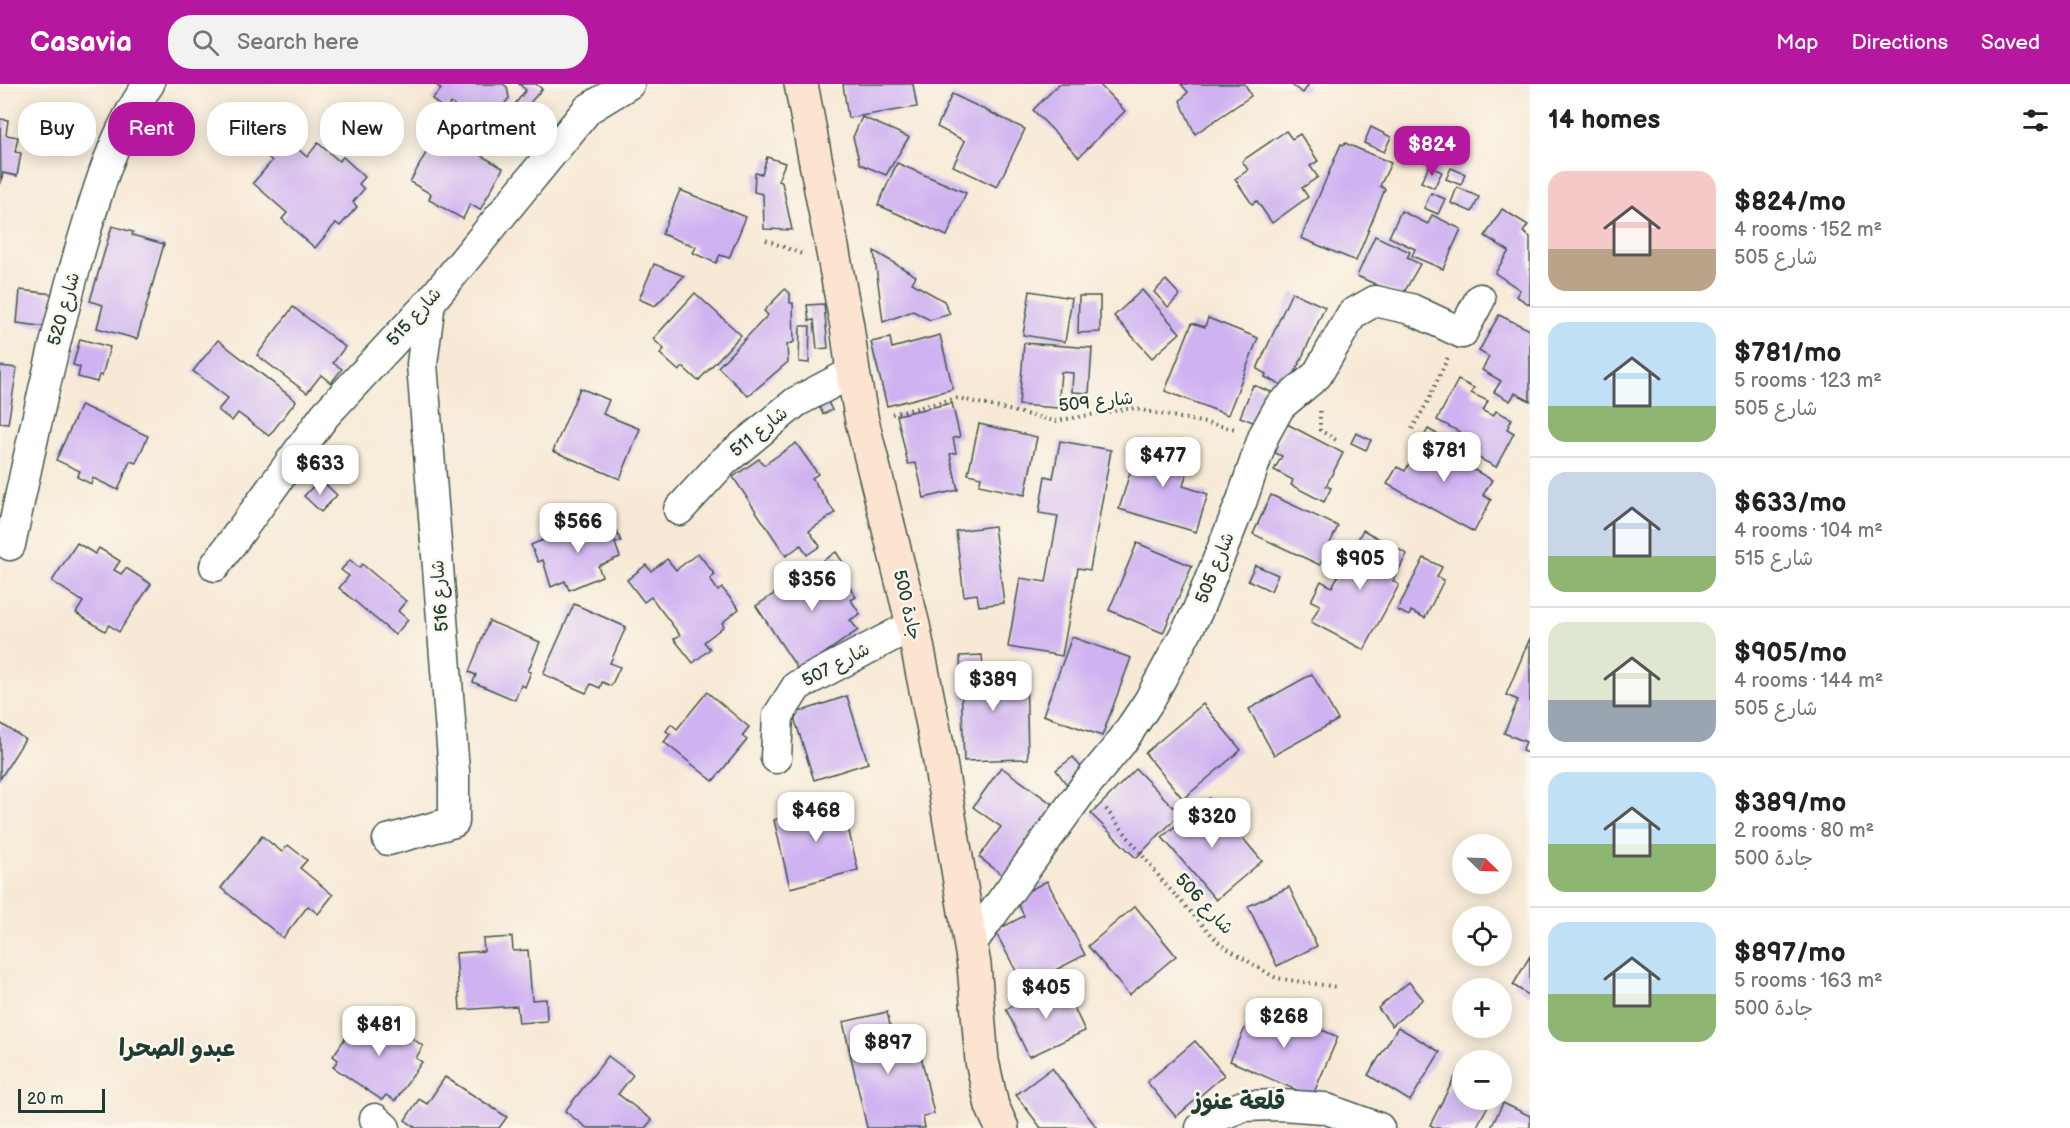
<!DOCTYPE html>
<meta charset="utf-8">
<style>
body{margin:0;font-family:"Balsamiq Sans","Playpen Sans Arabic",sans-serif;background:#f2f2f2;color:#222;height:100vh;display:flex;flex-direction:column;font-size:22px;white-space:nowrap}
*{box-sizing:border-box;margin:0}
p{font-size:20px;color:#767676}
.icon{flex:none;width:33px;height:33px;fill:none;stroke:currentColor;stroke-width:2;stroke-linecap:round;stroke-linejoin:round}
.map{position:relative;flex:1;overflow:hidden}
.drawer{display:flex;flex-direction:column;background:#fff;width:540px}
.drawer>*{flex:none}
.guide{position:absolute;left:18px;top:18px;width:570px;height:54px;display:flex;gap:12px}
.needle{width:39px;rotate:113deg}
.tools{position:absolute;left:1452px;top:750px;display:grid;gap:12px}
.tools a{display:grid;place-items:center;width:60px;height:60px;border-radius:50%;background:#fff;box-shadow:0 3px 15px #0003;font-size:30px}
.scale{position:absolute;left:18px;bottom:15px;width:87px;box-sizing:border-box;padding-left:6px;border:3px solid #1f3d34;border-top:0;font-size:16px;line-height:21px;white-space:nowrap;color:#1f3d34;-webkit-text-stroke:4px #fbf7ec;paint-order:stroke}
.price{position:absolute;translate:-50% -51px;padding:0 14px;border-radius:12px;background:#fff;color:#222;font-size:20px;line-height:39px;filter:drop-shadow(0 2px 3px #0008)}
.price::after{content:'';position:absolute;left:50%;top:36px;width:18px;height:14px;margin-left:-9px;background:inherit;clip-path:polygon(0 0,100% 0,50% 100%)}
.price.active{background:#b5179e;color:#fff}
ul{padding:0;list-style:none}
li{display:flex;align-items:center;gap:18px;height:150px;padding:0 18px}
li+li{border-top:2px solid #e0e0e0}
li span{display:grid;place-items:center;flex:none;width:168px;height:120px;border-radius:18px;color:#555}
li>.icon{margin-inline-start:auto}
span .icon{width:72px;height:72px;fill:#fffc;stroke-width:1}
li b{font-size:26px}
h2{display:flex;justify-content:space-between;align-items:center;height:72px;padding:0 18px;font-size:26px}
.tag{padding:0 21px;border-radius:24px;background:#fff;box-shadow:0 3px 15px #0003;font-size:21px;line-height:54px}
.tag.active{background:#b5179e;color:#fff}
header{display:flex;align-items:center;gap:36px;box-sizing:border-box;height:84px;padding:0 30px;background:#b5179e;color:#fff}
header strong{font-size:28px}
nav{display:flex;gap:33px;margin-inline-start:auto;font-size:21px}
.search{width:420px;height:54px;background:#f2f2f2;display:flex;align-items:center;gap:15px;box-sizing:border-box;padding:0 21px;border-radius:24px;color:#767676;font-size:22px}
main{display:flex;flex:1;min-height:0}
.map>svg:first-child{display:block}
</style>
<header>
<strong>Casavia</strong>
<div class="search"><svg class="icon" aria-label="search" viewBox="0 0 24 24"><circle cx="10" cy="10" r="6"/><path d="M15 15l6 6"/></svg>Search here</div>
<nav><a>Map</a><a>Directions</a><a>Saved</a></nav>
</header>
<main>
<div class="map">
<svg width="1530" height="1044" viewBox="0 0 1530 1044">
<rect width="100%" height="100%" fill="#fbf7ec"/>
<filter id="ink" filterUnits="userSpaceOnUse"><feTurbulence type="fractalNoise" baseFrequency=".0167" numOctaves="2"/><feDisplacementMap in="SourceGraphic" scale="12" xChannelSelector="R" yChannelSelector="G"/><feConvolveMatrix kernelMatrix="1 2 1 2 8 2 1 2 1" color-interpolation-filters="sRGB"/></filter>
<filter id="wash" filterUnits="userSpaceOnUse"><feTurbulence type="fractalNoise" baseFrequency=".008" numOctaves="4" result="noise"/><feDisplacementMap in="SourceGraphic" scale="24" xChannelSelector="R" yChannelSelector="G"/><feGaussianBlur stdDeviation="1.35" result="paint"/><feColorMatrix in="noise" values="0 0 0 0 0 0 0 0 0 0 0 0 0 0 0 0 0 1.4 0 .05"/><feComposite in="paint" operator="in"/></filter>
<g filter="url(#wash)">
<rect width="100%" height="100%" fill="#f7e9d6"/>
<g id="blocks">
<g fill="#cfb2f1">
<polygon points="435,0 503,0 507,3 509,14 490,38 480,30 474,38 451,19 445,26 432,15 441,5"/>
<polygon points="519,0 536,0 542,5 523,27 515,20 526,6"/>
<polygon points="843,0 913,0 917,23 848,34"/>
<polygon points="1059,0 1099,0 1125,27 1079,73 1033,26"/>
<polygon points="1181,0 1245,0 1251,12 1195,50 1180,17 1188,8"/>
<polygon points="1290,0 1309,0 1303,9"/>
<polygon points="952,10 1025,45 997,103 953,82 965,57 937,43"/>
<polygon points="513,24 539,42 529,56 502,38"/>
<polygon points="289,32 303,45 291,59 307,73 318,59 339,77 343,73 365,93 359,100 364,105 353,118 357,123 340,142 336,139 315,164 282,135 287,129 253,99 272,77 266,71 279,57 273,51"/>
<polygon points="862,33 909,53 886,91 860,80 853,53"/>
<polygon points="0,35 8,36 6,51 18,53 15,68 21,69 17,92 3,89 1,100"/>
<polygon points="1371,43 1391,53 1384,68 1364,59"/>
<polygon points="438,47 503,84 480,126 470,120 463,135 429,116 431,110 410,98"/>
<polygon points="1286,47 1292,55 1300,50 1318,77 1310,82 1318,93 1302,104 1308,113 1272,139 1257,117 1252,120 1235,95 1248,86 1242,77"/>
<polygon points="1345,59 1391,79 1380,102 1385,105 1356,177 1301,154 1341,60 1344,61"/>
<polygon points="767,73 785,79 778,97 782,98 792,146 764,145 763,110 754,108 755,89 762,90"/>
<polygon points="897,79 966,109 947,152 878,121"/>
<polygon points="1429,82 1442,88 1434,104 1421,98"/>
<polygon points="1451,84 1465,90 1461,101 1446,95"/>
<polygon points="1457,103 1479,113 1472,128 1451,119"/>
<polygon points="680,106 746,133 729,174 720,171 716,179 693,169 696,163 662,150"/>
<polygon points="1431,109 1445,115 1438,130 1424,124"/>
<polygon points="1502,125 1528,141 1523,148 1530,153 1530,221 1516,212 1520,206 1495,189 1509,167 1485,152"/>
<polygon points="1401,127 1428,140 1432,131 1461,145 1443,185 1412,172 1415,165 1389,153"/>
<polygon points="112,142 133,148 132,151 164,160 137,255 97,244 103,221 90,217"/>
<polygon points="1375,152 1410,168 1407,174 1420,180 1402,212 1357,192"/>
<polygon points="874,167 916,192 912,199 944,217 950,230 930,236 913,227 883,238"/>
<polygon points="654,180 684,192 655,222 639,215"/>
<polygon points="1166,196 1180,211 1168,223 1154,208"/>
<polygon points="785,205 790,209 790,219 793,219 794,258 787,261 788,278 748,312 718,283 768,231 764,227"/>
<polygon points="20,206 52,210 48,243 17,239"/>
<polygon points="1142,206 1180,249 1152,274 1114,232"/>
<polygon points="1030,207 1072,214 1065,258 1023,251"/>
<polygon points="1292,208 1325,223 1288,304 1265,293 1266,290 1257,285"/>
<polygon points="695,209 741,251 698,297 683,283 679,287 660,270 664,265 653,255"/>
<polygon points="1079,212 1100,212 1100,248 1078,249"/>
<polygon points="824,220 828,264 817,265 814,236 809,237 807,221"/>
<polygon points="293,223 345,263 333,279 342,285 331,299 321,291 307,309 257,271"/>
<polygon points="1499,231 1530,246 1530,317 1515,309 1510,317 1494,308 1501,297 1482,286 1489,273 1479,267"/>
<polygon points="1208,234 1258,254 1228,331 1165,307 1192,239 1205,243"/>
<polygon points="800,242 810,242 809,279 799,278"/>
<polygon points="940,251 953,305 887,322 871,258 890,254 892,264"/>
<polygon points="80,255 110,263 102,292 99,291 97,298 78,293 80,283 73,281"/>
<polygon points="218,256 296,317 269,352 238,329 232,337 218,326 228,314 193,287"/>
<polygon points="1024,259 1092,264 1089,309 1072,308 1073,289 1061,288 1058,324 1019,321"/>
<polygon points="0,282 17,284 8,340 0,339"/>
<polygon points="1458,296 1474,304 1471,309 1488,317 1483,327 1493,332 1496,327 1512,335 1507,345 1514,349 1496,383 1459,364 1462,358 1457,355 1460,348 1437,336"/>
<polygon points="1253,301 1274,309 1261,341 1240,333"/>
<polygon points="580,304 609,316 603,330 640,345 620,395 553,367"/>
<polygon points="824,310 832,326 823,330 815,314"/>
<polygon points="952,319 960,353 953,354 956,369 950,370 958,406 924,414 916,379 908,380 897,331"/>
<polygon points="81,321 148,352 136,379 130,377 118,406 93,394 91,400 77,393 80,387 56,376"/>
<polygon points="979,340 1037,353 1025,411 979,401 981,393 968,390"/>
<polygon points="1287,340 1343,369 1326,402 1331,404 1324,418 1291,401 1293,396 1274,386 1282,372 1273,368"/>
<polygon points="1428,345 1454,360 1448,371 1492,396 1483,411 1491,416 1474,448 1387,400 1397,383 1405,387"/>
<polygon points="1356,349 1371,356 1366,366 1351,359"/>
<polygon points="1140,355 1192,371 1183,402 1208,410 1196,448 1119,425"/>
<polygon points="1060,357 1111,366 1090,486 1078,484 1062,572 1008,563 1020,494 1046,498 1058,432 1039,429 1045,392 1053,394"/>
<polygon points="796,359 818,390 812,394 835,429 809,447 820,462 807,471 801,461 786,472 733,393 759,375 764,381"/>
<polygon points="320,395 337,411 321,428 304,412"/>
<polygon points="1271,411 1338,442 1320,481 1253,450"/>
<polygon points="606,436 609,443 614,441 621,457 615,459 620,473 598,482 602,492 569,506 565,497 551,503 543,476 538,478 531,461 569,445 570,448 578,445 579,448"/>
<polygon points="994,442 1004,519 979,522 977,510 964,512 956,447"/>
<polygon points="1363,446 1407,470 1393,497 1399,501 1364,566 1311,538 1320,521 1311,517 1321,497 1332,503"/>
<polygon points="77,459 95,470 99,464 120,477 114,486 121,490 126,484 151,500 119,548 109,541 105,547 76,529 83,518 52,497"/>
<polygon points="1137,459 1192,482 1163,549 1109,526"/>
<polygon points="836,468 846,483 840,487 856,513 851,516 860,530 850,536 858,546 799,587 756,522"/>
<polygon points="698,469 715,491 710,495 718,507 722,504 739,525 722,539 724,542 704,558 710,565 693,579 674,555 680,551 651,513 644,518 627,496 646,481 651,487 667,475 676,486"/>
<polygon points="1424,474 1442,483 1437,493 1444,496 1425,534 1411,527 1409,532 1397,526"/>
<polygon points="350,476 359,484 362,480 406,517 398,527 408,536 395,551 339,504 349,492 341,486"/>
<polygon points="1255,481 1278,491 1271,507 1248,496"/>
<polygon points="574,520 626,543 610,579 620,583 611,602 602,598 600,604 591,600 586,609 543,590"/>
<polygon points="489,537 540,558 528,587 531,588 525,603 521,601 515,616 473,598 476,591 469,588"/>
<polygon points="1072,553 1131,574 1102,652 1043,631"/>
<polygon points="1530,554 1530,670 1522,667 1526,658 1504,649 1518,616 1506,611"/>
<polygon points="982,571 983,586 1026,584 1028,675 964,677 960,572"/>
<polygon points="1312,590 1338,636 1274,671 1249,625"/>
<polygon points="707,608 749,643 742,652 747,656 713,697 664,658 670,650 666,647 671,640 677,645"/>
<polygon points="847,612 868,679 814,696 793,630"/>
<polygon points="1203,620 1241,666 1183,715 1145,669"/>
<polygon points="0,639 25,655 0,695"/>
<polygon points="1073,673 1087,691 1070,705 1056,686"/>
<polygon points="1001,683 1055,722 1005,793 979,773 1001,743 973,723"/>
<polygon points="1136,685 1180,730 1136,774 1091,730"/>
<polygon points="827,713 829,721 842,718 858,786 790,804 774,736 808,727 805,718"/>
<polygon points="1209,714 1262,777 1216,816 1162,753"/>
<polygon points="262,752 282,768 288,761 307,776 300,784 333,811 318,830 308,822 283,854 221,804"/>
<polygon points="1047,797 1085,871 1024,902 995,847 1024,832 1015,814"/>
<polygon points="1289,803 1317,862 1277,882 1248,822"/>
<polygon points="1135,822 1176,872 1129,911 1088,862"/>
<polygon points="512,853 513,867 528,866 532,916 546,915 547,937 519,939 517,922 460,926 456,869 484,867 483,855"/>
<polygon points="1530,872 1530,912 1513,901"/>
<polygon points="1062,898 1085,947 1029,973 1006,925"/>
<polygon points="1409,898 1423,915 1392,942 1378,924"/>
<polygon points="1257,918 1338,953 1312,1013 1230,977"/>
<polygon points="375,928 423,962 416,974 422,978 395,1017 386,1011 382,1016 333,983 338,976 333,972 360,932 368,937"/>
<polygon points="887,928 894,959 917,954 934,1030 923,1032 925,1044 867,1044 843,938"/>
<polygon points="1398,943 1440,968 1410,1017 1368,991"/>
<polygon points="1195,957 1224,991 1176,1033 1147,998"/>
<polygon points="608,972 633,991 618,1010 652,1036 645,1044 587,1044 565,1027"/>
<polygon points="1052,984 1097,1044 1041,1044 1016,1011"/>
<polygon points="1458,987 1462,989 1462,1016 1491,1016 1476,1044 1436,1044 1430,1041"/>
<polygon points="445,993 507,1033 499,1044 416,1044 405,1036 419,1015 427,1020"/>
<polygon points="1503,1019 1530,1032 1530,1044 1491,1044"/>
</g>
</g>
</g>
<g filter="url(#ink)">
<use href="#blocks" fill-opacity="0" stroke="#3f574c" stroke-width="1.5"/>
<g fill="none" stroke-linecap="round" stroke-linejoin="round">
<g stroke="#3f574c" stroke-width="33">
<g id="street">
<polyline points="679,426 723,378 796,318 853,288"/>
<path d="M10 461C31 360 53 259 82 159 98 105 115 46 149 0"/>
<polyline points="215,482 325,331 430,218 588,25 629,0"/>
<polyline points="776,674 778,632 797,602 913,541"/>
<polyline points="388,756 454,738 454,687 422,280 430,218"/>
<polyline points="970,861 1086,701 1121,659 1149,617 1197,528 1242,416 1264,351 1280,322 1317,291 1352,230 1375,217 1411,225 1462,249 1480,215"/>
<polyline points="375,1035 385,1044"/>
<polyline points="1201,1044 1218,1032 1243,1022 1281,1021 1324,1024 1379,1044"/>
</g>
</g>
<g stroke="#3f574c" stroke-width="36">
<polyline id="secondary" points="801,0 847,242 853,288 862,337 913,541 938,666 974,881 982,977 992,1022 1002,1044"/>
</g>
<g stroke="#3f574c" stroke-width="4" stroke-dasharray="1.5 4.5" stroke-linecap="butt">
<polyline points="766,156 802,170"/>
<polyline points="1320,327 1320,346 1336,356"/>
<polyline points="892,330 958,314 1055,337 1131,324 1236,345"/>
<polyline points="1412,345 1427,319 1448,273"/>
<polyline points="1106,725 1165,800 1221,861 1276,894 1337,903"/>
</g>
<use href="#street" stroke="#fff" stroke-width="30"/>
<use href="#secondary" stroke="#fde4d1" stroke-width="33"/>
</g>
</g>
<g text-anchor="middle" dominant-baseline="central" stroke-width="5" stroke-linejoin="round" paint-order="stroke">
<g font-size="18" fill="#1f3d34" stroke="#fbf7ec">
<text transform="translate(64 225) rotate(-74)">شارع 520</text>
<text transform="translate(414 233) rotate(-48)">شارع 515</text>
<text transform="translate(1096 318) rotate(-6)">شارع 509</text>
<text transform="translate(759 348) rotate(-39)">شارع 511</text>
<text transform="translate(1215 484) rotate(-68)">شارع 505</text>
<text transform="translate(440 512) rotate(-94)">شارع 516</text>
<text transform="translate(907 521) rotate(77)">جادة 500</text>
<text transform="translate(836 581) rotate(-28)">شارع 507</text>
<text transform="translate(1204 820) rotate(47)">شارع 506</text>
</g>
<g font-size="24" font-weight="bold" fill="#1f3d34" stroke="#fbf7ec">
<text x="177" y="964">عبدو الصحرا</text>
<text x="1239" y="1017">قلعة عنوز</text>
</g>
</g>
</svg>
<div class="tools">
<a><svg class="needle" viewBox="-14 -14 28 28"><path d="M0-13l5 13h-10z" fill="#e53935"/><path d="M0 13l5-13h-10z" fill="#767676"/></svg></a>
<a><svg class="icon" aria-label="locate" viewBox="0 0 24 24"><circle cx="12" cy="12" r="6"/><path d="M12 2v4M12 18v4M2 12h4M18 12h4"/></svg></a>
<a>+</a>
<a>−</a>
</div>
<div class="scale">20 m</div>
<b class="price active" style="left:1432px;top:93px">$824</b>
<b class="price" style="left:1444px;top:399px">$781</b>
<b class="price" style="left:1163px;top:404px">$477</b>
<b class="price" style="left:320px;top:412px">$633</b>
<b class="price" style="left:578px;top:470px">$566</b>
<b class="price" style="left:1360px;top:507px">$905</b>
<b class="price" style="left:812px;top:528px">$356</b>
<b class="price" style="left:993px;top:628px">$389</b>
<b class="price" style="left:816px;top:759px">$468</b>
<b class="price" style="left:1212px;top:765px">$320</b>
<b class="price" style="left:1046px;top:936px">$405</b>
<b class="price" style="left:1284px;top:965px">$268</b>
<b class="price" style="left:379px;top:973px">$481</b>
<b class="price" style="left:888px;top:991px">$897</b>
<div class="guide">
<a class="tag">Buy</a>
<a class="tag active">Rent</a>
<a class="tag">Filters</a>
<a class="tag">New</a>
<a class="tag">Apartment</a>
</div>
</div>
<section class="drawer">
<h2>14 homes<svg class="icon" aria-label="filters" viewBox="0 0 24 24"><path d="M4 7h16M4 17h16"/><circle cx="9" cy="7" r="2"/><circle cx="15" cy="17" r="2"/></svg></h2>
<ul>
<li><span style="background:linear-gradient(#f6c9c9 65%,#b9a48a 0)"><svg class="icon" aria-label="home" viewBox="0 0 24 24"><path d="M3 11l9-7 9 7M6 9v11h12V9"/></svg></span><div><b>$824/mo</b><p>4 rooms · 152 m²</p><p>شارع 505</p></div></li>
<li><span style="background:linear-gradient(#bfe0f5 70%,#8fb573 0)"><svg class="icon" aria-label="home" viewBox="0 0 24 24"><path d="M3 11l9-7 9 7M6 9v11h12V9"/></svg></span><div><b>$781/mo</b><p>5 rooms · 123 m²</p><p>شارع 505</p></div></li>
<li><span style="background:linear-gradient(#c9d6e8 70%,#8fb573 0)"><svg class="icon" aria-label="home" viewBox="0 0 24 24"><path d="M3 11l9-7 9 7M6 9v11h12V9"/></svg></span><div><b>$633/mo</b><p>4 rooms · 104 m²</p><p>شارع 515</p></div></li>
<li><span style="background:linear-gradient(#dfe7d0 65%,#9aa5b1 0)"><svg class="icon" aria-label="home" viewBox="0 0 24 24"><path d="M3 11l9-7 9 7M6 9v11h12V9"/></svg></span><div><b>$905/mo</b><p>4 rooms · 144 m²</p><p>شارع 505</p></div></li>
<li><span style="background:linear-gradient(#bfe0f5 60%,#8fb573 0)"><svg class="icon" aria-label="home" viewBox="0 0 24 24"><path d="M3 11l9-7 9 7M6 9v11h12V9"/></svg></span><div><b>$389/mo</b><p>2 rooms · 80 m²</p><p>جادة 500</p></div></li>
<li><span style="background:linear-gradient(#bfe0f5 60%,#8fb573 0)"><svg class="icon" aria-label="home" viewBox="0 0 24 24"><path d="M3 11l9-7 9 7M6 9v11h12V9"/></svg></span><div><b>$897/mo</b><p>5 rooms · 163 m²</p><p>جادة 500</p></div></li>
</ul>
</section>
</main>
